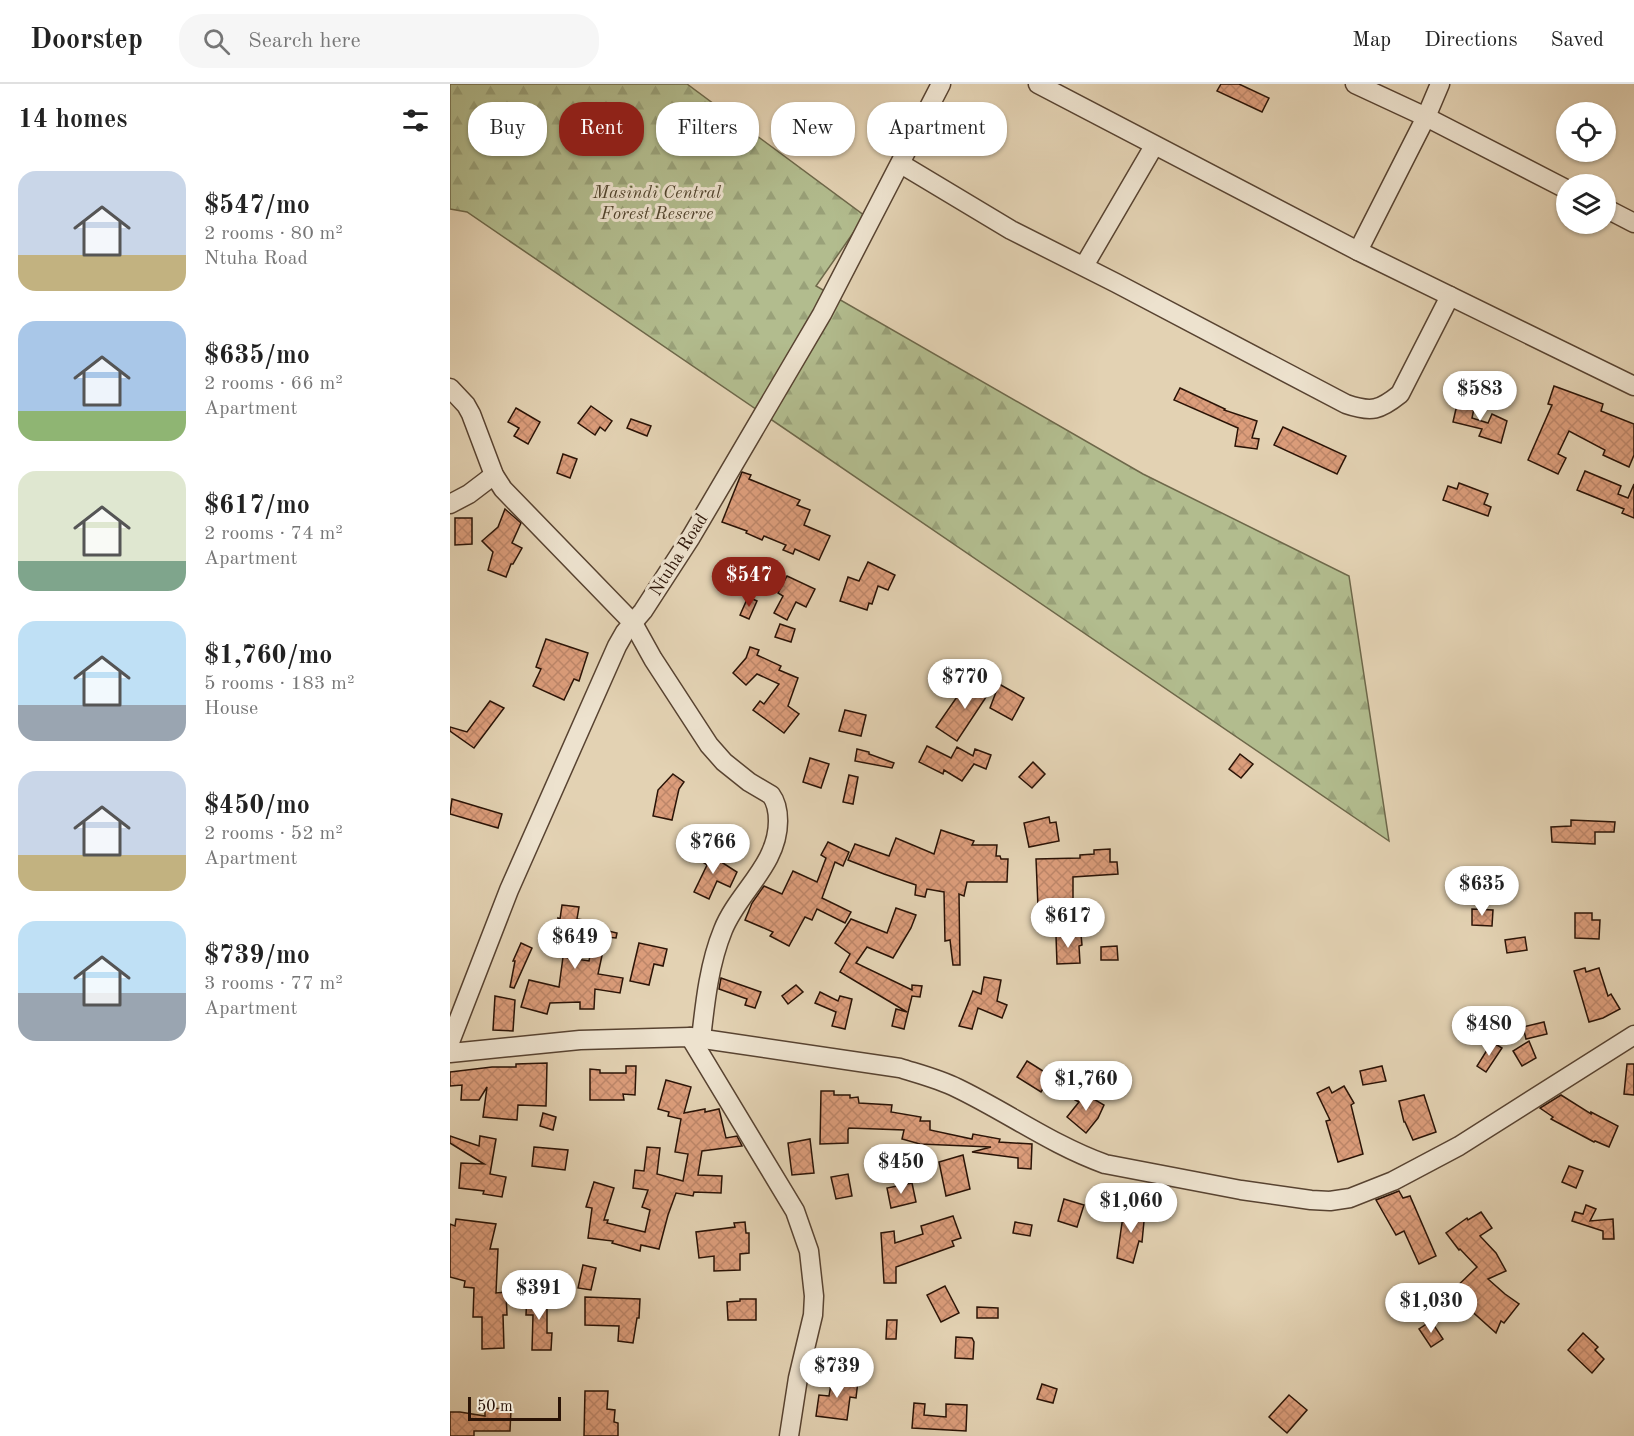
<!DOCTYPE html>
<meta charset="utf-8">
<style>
body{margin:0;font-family:"Old Standard TT",serif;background:#f6f6f6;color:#222;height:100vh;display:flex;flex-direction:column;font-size:22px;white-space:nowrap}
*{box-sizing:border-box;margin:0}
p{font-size:20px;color:#767676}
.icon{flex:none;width:33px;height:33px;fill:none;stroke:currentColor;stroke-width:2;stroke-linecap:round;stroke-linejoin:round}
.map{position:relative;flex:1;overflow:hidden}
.drawer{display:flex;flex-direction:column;background:#fff;width:450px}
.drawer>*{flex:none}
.banner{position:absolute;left:18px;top:18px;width:570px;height:54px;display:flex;gap:12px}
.fabs{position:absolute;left:1106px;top:18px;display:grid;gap:12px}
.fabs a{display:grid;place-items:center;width:60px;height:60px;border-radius:50%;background:#fff;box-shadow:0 2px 4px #0004;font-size:30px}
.scale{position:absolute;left:18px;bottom:15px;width:93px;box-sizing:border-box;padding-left:6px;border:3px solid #2a1306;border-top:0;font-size:16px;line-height:21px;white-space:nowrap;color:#2a1306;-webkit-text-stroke:4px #ede2ce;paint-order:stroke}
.price{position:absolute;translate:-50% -51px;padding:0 14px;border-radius:21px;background:#fff;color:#222;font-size:20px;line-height:39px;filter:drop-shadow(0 2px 3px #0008)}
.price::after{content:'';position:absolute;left:50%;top:36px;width:18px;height:14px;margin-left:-9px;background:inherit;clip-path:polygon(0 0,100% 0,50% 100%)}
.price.selected{background:#8f2418;color:#fff}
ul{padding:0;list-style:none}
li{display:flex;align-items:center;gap:18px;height:150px;padding:0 18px}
li span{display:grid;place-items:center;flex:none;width:168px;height:120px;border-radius:18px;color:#555}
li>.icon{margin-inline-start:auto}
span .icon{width:72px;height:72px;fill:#fffc;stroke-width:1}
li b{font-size:26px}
h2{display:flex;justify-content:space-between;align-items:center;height:72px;padding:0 18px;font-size:26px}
.chip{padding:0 21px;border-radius:24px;background:#fff;box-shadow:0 2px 4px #0004;font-size:21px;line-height:54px}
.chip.selected{background:#8f2418;color:#fff}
header{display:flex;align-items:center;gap:36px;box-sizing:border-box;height:84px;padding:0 30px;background:#fff;border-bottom:2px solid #e0e0e0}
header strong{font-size:28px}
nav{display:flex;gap:33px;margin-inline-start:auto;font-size:21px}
.search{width:420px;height:54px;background:#f6f6f6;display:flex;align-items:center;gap:15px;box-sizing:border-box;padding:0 21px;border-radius:24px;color:#767676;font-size:22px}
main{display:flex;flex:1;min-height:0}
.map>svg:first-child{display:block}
</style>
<header>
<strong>Doorstep</strong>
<div class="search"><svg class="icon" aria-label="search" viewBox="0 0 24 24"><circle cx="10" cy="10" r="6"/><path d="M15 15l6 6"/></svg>Search here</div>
<nav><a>Map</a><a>Directions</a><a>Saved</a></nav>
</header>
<main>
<section class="drawer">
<h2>14 homes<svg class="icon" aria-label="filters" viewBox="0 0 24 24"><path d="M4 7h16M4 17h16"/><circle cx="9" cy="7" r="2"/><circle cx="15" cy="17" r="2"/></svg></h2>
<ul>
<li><span style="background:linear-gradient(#c9d6e8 70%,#c2b280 0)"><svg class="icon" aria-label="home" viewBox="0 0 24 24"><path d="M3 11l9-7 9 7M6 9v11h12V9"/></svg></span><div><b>$547/mo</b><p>2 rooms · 80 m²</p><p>Ntuha Road</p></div></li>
<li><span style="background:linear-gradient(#a9c7e8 75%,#8fb573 0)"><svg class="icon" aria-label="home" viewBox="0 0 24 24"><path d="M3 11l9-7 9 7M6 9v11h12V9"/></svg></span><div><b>$635/mo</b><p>2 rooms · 66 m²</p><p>Apartment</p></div></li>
<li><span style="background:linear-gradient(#dfe7d0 75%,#7fa58c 0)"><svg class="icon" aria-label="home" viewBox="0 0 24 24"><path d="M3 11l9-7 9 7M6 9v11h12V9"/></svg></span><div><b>$617/mo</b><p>2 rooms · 74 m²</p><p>Apartment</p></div></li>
<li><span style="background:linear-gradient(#bfe0f5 70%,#9aa5b1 0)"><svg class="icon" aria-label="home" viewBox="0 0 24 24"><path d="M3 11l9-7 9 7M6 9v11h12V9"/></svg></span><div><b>$1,760/mo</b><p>5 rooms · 183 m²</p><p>House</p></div></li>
<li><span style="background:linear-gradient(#c9d6e8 70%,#c2b280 0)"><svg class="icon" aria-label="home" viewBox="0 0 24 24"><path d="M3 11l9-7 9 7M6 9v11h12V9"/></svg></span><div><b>$450/mo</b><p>2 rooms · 52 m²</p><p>Apartment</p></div></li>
<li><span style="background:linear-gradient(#bfe0f5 60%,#9aa5b1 0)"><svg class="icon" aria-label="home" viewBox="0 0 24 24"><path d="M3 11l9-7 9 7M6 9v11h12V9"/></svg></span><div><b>$739/mo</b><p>3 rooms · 77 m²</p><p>Apartment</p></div></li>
</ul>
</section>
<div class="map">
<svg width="1184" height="1352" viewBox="0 0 1184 1352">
<defs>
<pattern id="forest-firs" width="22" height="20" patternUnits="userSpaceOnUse" patternTransform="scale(1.5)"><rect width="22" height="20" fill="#b2bc8e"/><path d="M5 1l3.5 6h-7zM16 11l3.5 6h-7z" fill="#99a179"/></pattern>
<pattern id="building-cross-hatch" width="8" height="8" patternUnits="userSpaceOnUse" patternTransform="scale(1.5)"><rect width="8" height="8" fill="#dc9d7b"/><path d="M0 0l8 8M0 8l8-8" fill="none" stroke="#bd8669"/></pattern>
</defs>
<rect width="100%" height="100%" fill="#e3d2b3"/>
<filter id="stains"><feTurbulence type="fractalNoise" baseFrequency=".00333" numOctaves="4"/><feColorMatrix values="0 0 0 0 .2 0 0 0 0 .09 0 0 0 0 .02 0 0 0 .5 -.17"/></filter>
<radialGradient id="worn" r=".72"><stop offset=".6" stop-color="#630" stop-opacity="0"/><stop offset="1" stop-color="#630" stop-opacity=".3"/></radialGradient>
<polygon fill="url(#forest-firs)" stroke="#6e684a" stroke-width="1.5" points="0,0 237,0 415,132 366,202 693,390 899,492 939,757 17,128 0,125"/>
<g fill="url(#building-cross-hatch)" stroke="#2a1306" stroke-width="1.5">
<polygon points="771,0 789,0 819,14 812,28 767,7"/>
<polygon points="1104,302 1153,320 1151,327 1184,340 1184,371 1179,383 1153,371 1155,366 1119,347 1108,370 1116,374 1108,390 1078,376 1102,321 1098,320"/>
<polygon points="730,304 775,325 774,326 807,337 802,354 809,355 807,365 785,362 788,344 724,316"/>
<polygon points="1008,316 1025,320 1022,334 1038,339 1042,330 1057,337 1051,359 1029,352 1032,345 1003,338"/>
<polygon points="141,322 162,337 155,347 150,343 145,351 128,339"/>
<polygon points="66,324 90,338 78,360 64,352 69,344 58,338"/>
<polygon points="181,335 201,342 197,352 177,344"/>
<polygon points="833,343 896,372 887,390 824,361"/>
<polygon points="113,370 127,375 120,394 107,389"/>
<polygon points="1135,387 1171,402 1168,410 1178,414 1184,400 1184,434 1172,429 1174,425 1127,406"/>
<polygon points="292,388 301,391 299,395 350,416 347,421 360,426 354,441 380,452 369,476 345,465 343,470 333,466 336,461 314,452 312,456 296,449 297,447 272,438"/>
<polygon points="1009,399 1038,410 1034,420 1041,423 1038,432 993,416 998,402 1007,405"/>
<polygon points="55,425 71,439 62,459 72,464 63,480 61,480 56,493 38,486 43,468 32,457 48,443"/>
<polygon points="5,434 22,434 22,460 5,461"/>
<polygon points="418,478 445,491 438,506 428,502 422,520 419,519 417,526 390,517 398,493 409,497"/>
<polygon points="301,480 315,488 309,499 295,492"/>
<polygon points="337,492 365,505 356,523 346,518 337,536 324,529 333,512 328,509"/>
<polygon points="298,513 307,517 299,535 290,531"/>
<polygon points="330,540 345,545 341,558 325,553"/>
<polygon points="96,555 138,569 129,597 124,595 114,616 83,602 91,585 86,583"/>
<polygon points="300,563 309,566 307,571 331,582 329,586 348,594 338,622 349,630 334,649 303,626 310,617 314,620 329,600 307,590 296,601 283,589 296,574"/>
<polygon points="541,587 550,592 507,657 486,643 509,610 517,615 521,607 528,611"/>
<polygon points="549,600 574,614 562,636 540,624"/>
<polygon points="40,617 54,624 24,664 0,647 0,643 17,648"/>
<polygon points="395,626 416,631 411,652 389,647"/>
<polygon points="477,662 501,674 507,663 523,672 525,665 541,671 536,685 524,680 512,697 494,686 493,690 469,678"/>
<polygon points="407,665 419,668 419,670 444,679 442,684 405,677"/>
<polygon points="790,670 803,680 791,694 779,685"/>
<polygon points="360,674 379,680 371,704 353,698"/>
<polygon points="583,678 595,690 582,704 569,693"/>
<polygon points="223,690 234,698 229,705 222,736 203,732 208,706"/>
<polygon points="399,691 408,693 403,720 393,718"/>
<polygon points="2,715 52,730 48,744 0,730"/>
<polygon points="599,733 600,739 606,738 609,757 579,763 574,739"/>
<polygon points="1121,736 1165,738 1164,748 1145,748 1145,760 1102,758 1101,743 1121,742"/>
<polygon points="491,746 524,757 522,761 547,761 546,772 550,772 551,775 558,775 557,798 517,798 514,812 509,810 510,881 503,881 500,856 495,857 494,808 477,805 475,813 465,811 466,801 434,790 398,776 405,760 439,772 446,754 484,770"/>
<polygon points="378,758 399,768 393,782 385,778 372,814 401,828 395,839 367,825 362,836 355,833 339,862 320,852 323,848 295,836 302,819 314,802 332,810 343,787 367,798 376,774 371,771"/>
<polygon points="251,765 287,788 280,803 267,797 259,815 244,808 257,781 245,773"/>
<polygon points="660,765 660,778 667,778 668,790 623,793 623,818 606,818 606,822 588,823 586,775 630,774 630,771 644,770 644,766"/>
<polygon points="112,821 129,823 127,835 133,836 133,841 167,849 166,854 156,853 148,890 173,894 170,909 145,905 144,925 130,925 130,918 100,919 97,930 71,923 79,896 109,903 113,873 139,877 144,853 107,851 108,834 110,835"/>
<polygon points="446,824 466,831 461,844 443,874 417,863 406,879 462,906 462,901 472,902 470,913 462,912 454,945 442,942 446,925 457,928 390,888 400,870 385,859 401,835 437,849"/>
<polygon points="1022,825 1043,826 1042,842 1022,841"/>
<polygon points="1125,829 1142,829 1142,836 1150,836 1149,855 1125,854"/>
<polygon points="631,850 632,861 629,862 630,879 607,880 606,852"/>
<polygon points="1075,853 1077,866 1057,869 1055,856"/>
<polygon points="71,859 82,864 64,904 60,903 65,877 63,877"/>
<polygon points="189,859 217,865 213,882 204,880 199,901 180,897"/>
<polygon points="667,862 668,876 651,876 651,863"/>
<polygon points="1135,884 1136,888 1149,884 1158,912 1161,910 1170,925 1153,934 1139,938 1124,887"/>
<polygon points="534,893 551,896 547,917 557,921 552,934 528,924 522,945 509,942 523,907 531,910"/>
<polygon points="271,894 311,908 305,924 295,921 297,915 269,905"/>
<polygon points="346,901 353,908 338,920 332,912"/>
<polygon points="370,908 388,917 390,912 402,915 395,945 382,942 386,928 365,919"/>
<polygon points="45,912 65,916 63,947 43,946"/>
<polygon points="1028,926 1032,937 1015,942 1012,931"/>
<polygon points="1094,938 1097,950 1076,955 1073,943"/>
<polygon points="1079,957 1086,974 1072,982 1063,967"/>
<polygon points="1042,958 1052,964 1036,988 1027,982"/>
<polygon points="577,977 601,992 591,1008 567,993"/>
<polygon points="97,979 96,1022 68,1021 67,1036 33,1033 37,1003 29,1016 11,1016 12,1001 0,1002 0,988 42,983 66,983 66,980"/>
<polygon points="1177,980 1184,980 1184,1011 1174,1010"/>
<polygon points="176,982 186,982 185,1011 173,1010 174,1016 140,1016 140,985 150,986 150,989 176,989"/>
<polygon points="932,982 936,997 913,1001 910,987"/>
<polygon points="216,996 241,1003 234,1029 255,1025 255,1028 269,1025 276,1054 287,1052 292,1062 252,1067 248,1091 272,1092 271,1109 244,1108 243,1112 226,1109 218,1131 209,1165 191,1161 190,1167 162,1159 163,1157 138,1154 142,1124 136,1123 144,1098 164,1104 154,1136 158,1136 157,1139 195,1148 200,1126 192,1123 198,1106 183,1104 185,1086 194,1087 197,1063 210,1064 207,1090 233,1097 238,1070 225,1068 231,1035 218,1032 219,1028 208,1025"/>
<polygon points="894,1002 904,1019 901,1021 913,1070 888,1078 876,1037 880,1036 867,1009 879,1003 882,1009"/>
<polygon points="371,1007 384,1007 384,1011 400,1011 400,1014 408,1013 409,1019 442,1021 441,1028 471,1033 470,1037 480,1037 480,1046 522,1055 523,1050 550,1055 549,1058 582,1060 581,1085 568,1084 568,1074 522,1068 541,1063 470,1060 452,1055 454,1046 399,1044 398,1046 398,1059 370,1060"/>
<polygon points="630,1007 654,1021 648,1034 636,1049 617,1033 629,1018 625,1016"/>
<polygon points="974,1011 986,1048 963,1056 955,1038 954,1038 949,1017"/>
<polygon points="1111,1011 1141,1030 1141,1028 1168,1042 1159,1063 1145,1057 1144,1058 1101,1035 1103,1033 1090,1024"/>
<polygon points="93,1029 106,1033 103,1046 90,1042"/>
<polygon points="0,1052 29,1062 30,1052 46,1055 40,1090 56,1093 52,1113 33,1110 34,1107 9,1104 11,1079 34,1080 0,1059"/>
<polygon points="360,1055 364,1089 342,1091 338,1059"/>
<polygon points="84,1063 118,1066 115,1086 82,1082"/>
<polygon points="513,1071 520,1105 496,1112 489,1078"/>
<polygon points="1119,1082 1133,1087 1126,1104 1112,1098"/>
<polygon points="398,1090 402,1112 386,1115 381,1093"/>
<polygon points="462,1099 466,1118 441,1124 437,1104"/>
<polygon points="949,1107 953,1114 960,1112 986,1172 969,1180 954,1147 946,1151 926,1116"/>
<polygon points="614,1115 634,1121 627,1143 608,1137"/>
<polygon points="1136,1121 1146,1125 1140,1137 1163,1135 1164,1155 1153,1155 1153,1147 1122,1137 1125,1128 1133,1130"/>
<polygon points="674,1125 695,1127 692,1158 689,1157 683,1179 667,1174"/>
<polygon points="1031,1128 1042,1144 1030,1152 1046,1169 1056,1187 1038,1195 1055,1210 1069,1220 1054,1239 1051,1237 1046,1249 1008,1215 1004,1219 997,1212 1027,1183 1010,1165 1009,1166 996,1149 1017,1134 1018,1136"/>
<polygon points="503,1132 511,1154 502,1157 504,1162 446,1183 446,1199 434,1199 431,1149 444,1147 445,1159 473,1150 471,1142"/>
<polygon points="6,1135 46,1140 40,1165 48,1165 46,1209 56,1208 57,1231 53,1231 54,1264 32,1265 32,1233 23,1233 24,1204 14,1203 15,1197 0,1193 0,1140 5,1142"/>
<polygon points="295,1138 296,1149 299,1149 299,1169 290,1170 290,1186 264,1187 264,1172 249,1174 246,1148 285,1143 284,1139"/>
<polygon points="565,1138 582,1141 580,1152 563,1149"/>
<polygon points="133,1181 146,1184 141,1206 128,1204"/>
<polygon points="495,1202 509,1229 491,1238 477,1211"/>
<polygon points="77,1209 97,1209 97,1249 102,1249 101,1266 82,1266 83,1231 76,1231"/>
<polygon points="135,1213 190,1215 189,1234 187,1234 183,1259 168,1257 169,1242 135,1241"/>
<polygon points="290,1215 306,1215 306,1236 278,1236 277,1218 290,1217"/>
<polygon points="527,1223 548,1224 548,1234 527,1234"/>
<polygon points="437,1236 447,1236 446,1255 436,1255"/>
<polygon points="981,1237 993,1255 981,1263 969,1245"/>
<polygon points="1133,1249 1148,1263 1145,1266 1154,1275 1142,1289 1118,1266"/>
<polygon points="506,1253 522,1254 524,1258 523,1275 505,1274"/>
<polygon points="382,1294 408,1297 406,1314 400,1313 397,1336 366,1332 369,1311 379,1312"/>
<polygon points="592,1300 607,1305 603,1319 587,1315"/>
<polygon points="135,1307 158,1307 157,1325 165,1326 164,1338 168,1339 168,1352 134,1352"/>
<polygon points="839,1311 857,1326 837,1349 819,1333"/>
<polygon points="464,1319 475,1320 474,1331 496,1333 496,1320 517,1321 516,1347 462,1344"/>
<polygon points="35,1324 61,1325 60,1347 24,1347 24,1352 0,1352 0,1328 10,1328 35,1332"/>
</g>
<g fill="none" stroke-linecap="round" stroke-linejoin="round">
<g stroke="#584331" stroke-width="21">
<g id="minor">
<polyline points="588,0 908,167 1184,302"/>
<polyline points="905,0 976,33 1116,105"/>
<path d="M451 80 561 146 666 199 896 320C922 329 930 326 950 310L1000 212"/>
<polyline points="1155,124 1184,139"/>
<polyline points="908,167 976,33 990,0"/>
<polyline points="634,182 704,62"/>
<path d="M0 304 16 321 21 330 44 391 53 405 183 539 203 575 259 661 274 678 299 698 321 711C327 719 328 727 328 737 328 781 288 808 273 846 259 880 255 919 251 955"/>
<polyline points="0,420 19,410 44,391"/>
<polyline points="240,953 345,1127 359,1167 364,1212 363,1231 348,1294 339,1352"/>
<polyline points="0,958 59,806 167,562 175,548 193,527 241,453 372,230 491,0"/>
<path d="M0 969 130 956 240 953 450 984C469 990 489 995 507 1004 557 1028 602 1061 655 1080L791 1106 861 1116 880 1117 900 1114 943 1097 1009 1062 1184 951"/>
</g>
</g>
<use href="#minor" stroke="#ede2ce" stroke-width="18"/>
</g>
<g text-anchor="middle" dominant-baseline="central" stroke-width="6" stroke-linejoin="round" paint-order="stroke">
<g font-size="18" font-style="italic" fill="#53462f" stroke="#ede2ce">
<text x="207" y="109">Masindi Central<tspan x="207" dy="21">Forest Reserve</tspan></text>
</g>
<g font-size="18" fill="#2a1306" stroke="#ede2ce">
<text transform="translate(229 471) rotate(-58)">Ntuha Road</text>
</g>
</g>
<rect width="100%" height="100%" filter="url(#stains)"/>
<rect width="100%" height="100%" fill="url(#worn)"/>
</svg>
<div class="fabs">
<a><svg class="icon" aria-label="locate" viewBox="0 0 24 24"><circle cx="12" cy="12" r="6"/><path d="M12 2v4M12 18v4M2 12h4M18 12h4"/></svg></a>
<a><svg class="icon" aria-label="layers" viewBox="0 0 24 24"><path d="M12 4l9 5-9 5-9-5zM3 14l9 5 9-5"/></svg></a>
</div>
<div class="scale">50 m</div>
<b class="price" style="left:1030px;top:338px">$583</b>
<b class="price selected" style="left:299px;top:524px">$547</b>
<b class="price" style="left:515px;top:626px">$770</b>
<b class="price" style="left:263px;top:791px">$766</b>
<b class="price" style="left:1032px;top:833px">$635</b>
<b class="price" style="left:618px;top:865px">$617</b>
<b class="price" style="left:125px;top:886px">$649</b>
<b class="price" style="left:1039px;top:973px">$480</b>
<b class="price" style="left:636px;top:1028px">$1,760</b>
<b class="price" style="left:451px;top:1111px">$450</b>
<b class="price" style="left:681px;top:1150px">$1,060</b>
<b class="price" style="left:89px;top:1237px">$391</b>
<b class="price" style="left:981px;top:1250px">$1,030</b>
<b class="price" style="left:387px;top:1315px">$739</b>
<div class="banner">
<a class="chip">Buy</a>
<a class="chip selected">Rent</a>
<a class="chip">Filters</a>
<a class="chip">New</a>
<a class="chip">Apartment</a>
</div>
</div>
</main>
